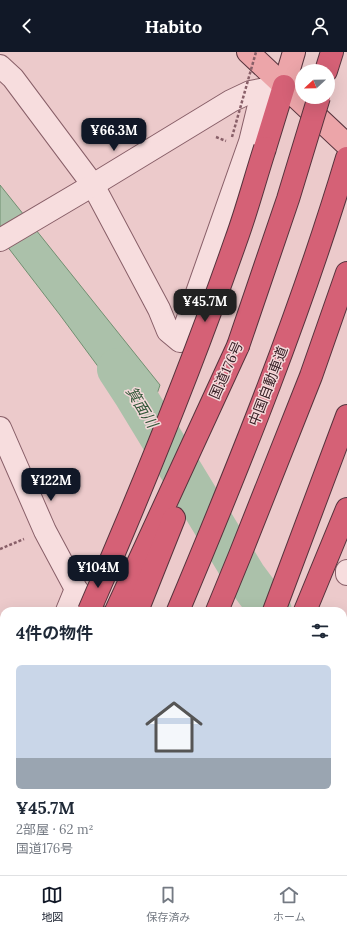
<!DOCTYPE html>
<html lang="ja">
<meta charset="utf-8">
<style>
body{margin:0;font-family:Lora,"Noto Sans JP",serif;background:#f2f2f3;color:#1f2937;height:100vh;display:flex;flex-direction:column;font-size:15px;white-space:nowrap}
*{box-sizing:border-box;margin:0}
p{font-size:13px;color:#747a83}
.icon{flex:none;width:22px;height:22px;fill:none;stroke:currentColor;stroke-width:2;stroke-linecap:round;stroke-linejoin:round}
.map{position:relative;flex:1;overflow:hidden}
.drawer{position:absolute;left:0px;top:555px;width:347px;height:268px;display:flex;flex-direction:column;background:#fff;border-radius:12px 12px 0 0;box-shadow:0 4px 16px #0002}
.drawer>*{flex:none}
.needle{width:26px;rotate:248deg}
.buttons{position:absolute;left:295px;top:12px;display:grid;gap:8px}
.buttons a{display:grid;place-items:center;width:40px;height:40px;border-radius:50%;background:#fff;box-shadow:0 4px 16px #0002;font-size:20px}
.price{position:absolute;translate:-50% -34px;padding:0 9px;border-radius:8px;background:#111827;color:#fff;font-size:13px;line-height:26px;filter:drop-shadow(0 1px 2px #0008)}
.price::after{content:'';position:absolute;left:50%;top:24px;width:12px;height:9px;margin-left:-6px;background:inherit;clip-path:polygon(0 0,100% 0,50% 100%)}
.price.current{background:#222;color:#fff}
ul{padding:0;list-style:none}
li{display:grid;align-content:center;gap:8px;height:212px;padding:0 16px}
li+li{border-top:1px solid #e0e1e3}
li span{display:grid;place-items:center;height:124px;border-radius:6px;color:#555}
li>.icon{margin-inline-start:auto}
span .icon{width:72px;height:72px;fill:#fffc;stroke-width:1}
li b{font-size:17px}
h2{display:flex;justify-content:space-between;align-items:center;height:48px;padding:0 16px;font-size:17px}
header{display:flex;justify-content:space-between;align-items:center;height:52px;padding:0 16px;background:#111827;color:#fff;font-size:18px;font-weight:700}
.tab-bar{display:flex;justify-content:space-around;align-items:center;height:56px;border-top:1px solid #e0e1e3;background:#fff;font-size:11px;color:#747a83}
.tab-bar a{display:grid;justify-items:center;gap:2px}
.tab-bar .current{color:#111827}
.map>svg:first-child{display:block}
</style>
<header><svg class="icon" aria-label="back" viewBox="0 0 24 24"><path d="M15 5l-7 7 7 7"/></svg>Habito<svg class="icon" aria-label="person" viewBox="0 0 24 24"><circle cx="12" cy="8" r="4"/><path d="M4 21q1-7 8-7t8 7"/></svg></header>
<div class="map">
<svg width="347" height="823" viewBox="0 0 347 823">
<rect width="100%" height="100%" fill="#eccacb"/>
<polygon fill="#abc1aa" stroke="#718f71" points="0,133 160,333 145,378 60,263 0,185"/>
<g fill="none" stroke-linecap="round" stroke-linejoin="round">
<g stroke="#abc1aa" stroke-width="42">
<polyline points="118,317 135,343 245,524 271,559"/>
<polyline points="343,645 347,649"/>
</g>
<g stroke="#885f68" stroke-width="24">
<g id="minor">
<polyline points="0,14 13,26 93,133 159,257 168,279 180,289 250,90 260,49 284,34"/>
<polyline points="0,188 93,133 231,49 250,40 277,35"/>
<polyline points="0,376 45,479 76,537 94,559"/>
<polyline points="347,519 347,522"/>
<polyline points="67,559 76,537"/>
<polyline points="0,701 4,693"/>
<polyline points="343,811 347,814"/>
<polyline points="268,819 270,823"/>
<polyline points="217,823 219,819"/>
</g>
</g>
<g stroke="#57333d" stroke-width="24">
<g id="major">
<polyline points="248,0 347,93"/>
<polyline points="284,34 294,0"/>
</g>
</g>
<g stroke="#57333d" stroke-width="24">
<g id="highway">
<polyline points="326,19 332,0"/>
<polyline points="265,96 284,34"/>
<polyline points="116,559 238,294"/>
<polyline points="137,559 174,466"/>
<path d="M178 559C240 411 301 260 347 106"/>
<polyline points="217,559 240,503 311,324 347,221"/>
<polyline points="274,559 347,364"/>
<polyline points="305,559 347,457"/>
<polyline points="0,741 4,734"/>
<polyline points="0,795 4,787"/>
<polyline points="16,823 18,819"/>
<polyline points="58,823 60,819"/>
<polyline points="99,823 101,819"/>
<polyline points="138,823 139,819"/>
<polyline points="169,823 171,819"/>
<polyline points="197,823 199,819"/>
</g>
</g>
<g stroke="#885f68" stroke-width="2.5" stroke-dasharray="3 2" stroke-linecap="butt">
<polyline points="216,85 226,89"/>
<polyline points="0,497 24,487"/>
</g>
<use href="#minor" stroke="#f7ddde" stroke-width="22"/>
<use href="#major" stroke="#eca5a9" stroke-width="22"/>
<use href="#highway" stroke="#d56176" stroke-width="22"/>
<g stroke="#57333d" stroke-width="24" stroke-linecap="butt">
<g id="highway-bridge">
<polyline points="238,294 288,147 319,45"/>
<path d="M89 559C142 437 192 314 236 188 247 158 255 127 265 96"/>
</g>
</g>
<polyline stroke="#885f68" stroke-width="2.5" stroke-dasharray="3 2" stroke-linecap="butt" points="232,85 256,0"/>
<use href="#highway-bridge" stroke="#d56176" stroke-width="22"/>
</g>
<g text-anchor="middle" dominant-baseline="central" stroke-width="3" stroke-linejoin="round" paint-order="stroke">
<g font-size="14" fill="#3a2228" stroke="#f4d9da">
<text transform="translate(226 318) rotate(-66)">国道176号</text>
<text transform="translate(268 334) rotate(-69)">中国自動車道</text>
</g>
<g font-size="15" font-style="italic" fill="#325839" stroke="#f4d9da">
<text transform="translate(142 355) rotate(58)">箕面川</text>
</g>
</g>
</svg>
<div class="buttons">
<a><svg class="needle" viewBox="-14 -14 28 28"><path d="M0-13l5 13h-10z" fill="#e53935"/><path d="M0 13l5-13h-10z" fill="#747a83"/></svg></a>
</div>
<b class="price" style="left:114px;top:100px">¥66.3M</b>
<b class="price current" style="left:205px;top:271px">¥45.7M</b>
<b class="price" style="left:51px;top:450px">¥122M</b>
<b class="price" style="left:98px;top:537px">¥104M</b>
<section class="drawer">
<h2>4件の物件<svg class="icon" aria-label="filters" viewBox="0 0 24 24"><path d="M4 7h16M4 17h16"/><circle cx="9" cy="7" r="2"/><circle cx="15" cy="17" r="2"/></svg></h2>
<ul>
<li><span style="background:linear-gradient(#c9d6e8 75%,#9aa5b1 0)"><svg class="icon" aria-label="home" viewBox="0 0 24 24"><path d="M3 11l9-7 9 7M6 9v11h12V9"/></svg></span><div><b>¥45.7M</b><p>2部屋 · 62 m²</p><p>国道176号</p></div></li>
</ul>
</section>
</div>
<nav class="tab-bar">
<a class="current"><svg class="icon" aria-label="map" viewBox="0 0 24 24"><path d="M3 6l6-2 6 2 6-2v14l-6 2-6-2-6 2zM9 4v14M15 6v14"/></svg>地図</a>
<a><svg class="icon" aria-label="saved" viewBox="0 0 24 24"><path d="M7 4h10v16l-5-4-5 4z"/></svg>保存済み</a>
<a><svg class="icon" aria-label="home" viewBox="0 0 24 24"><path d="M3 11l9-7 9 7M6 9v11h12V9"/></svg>ホーム</a>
</nav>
